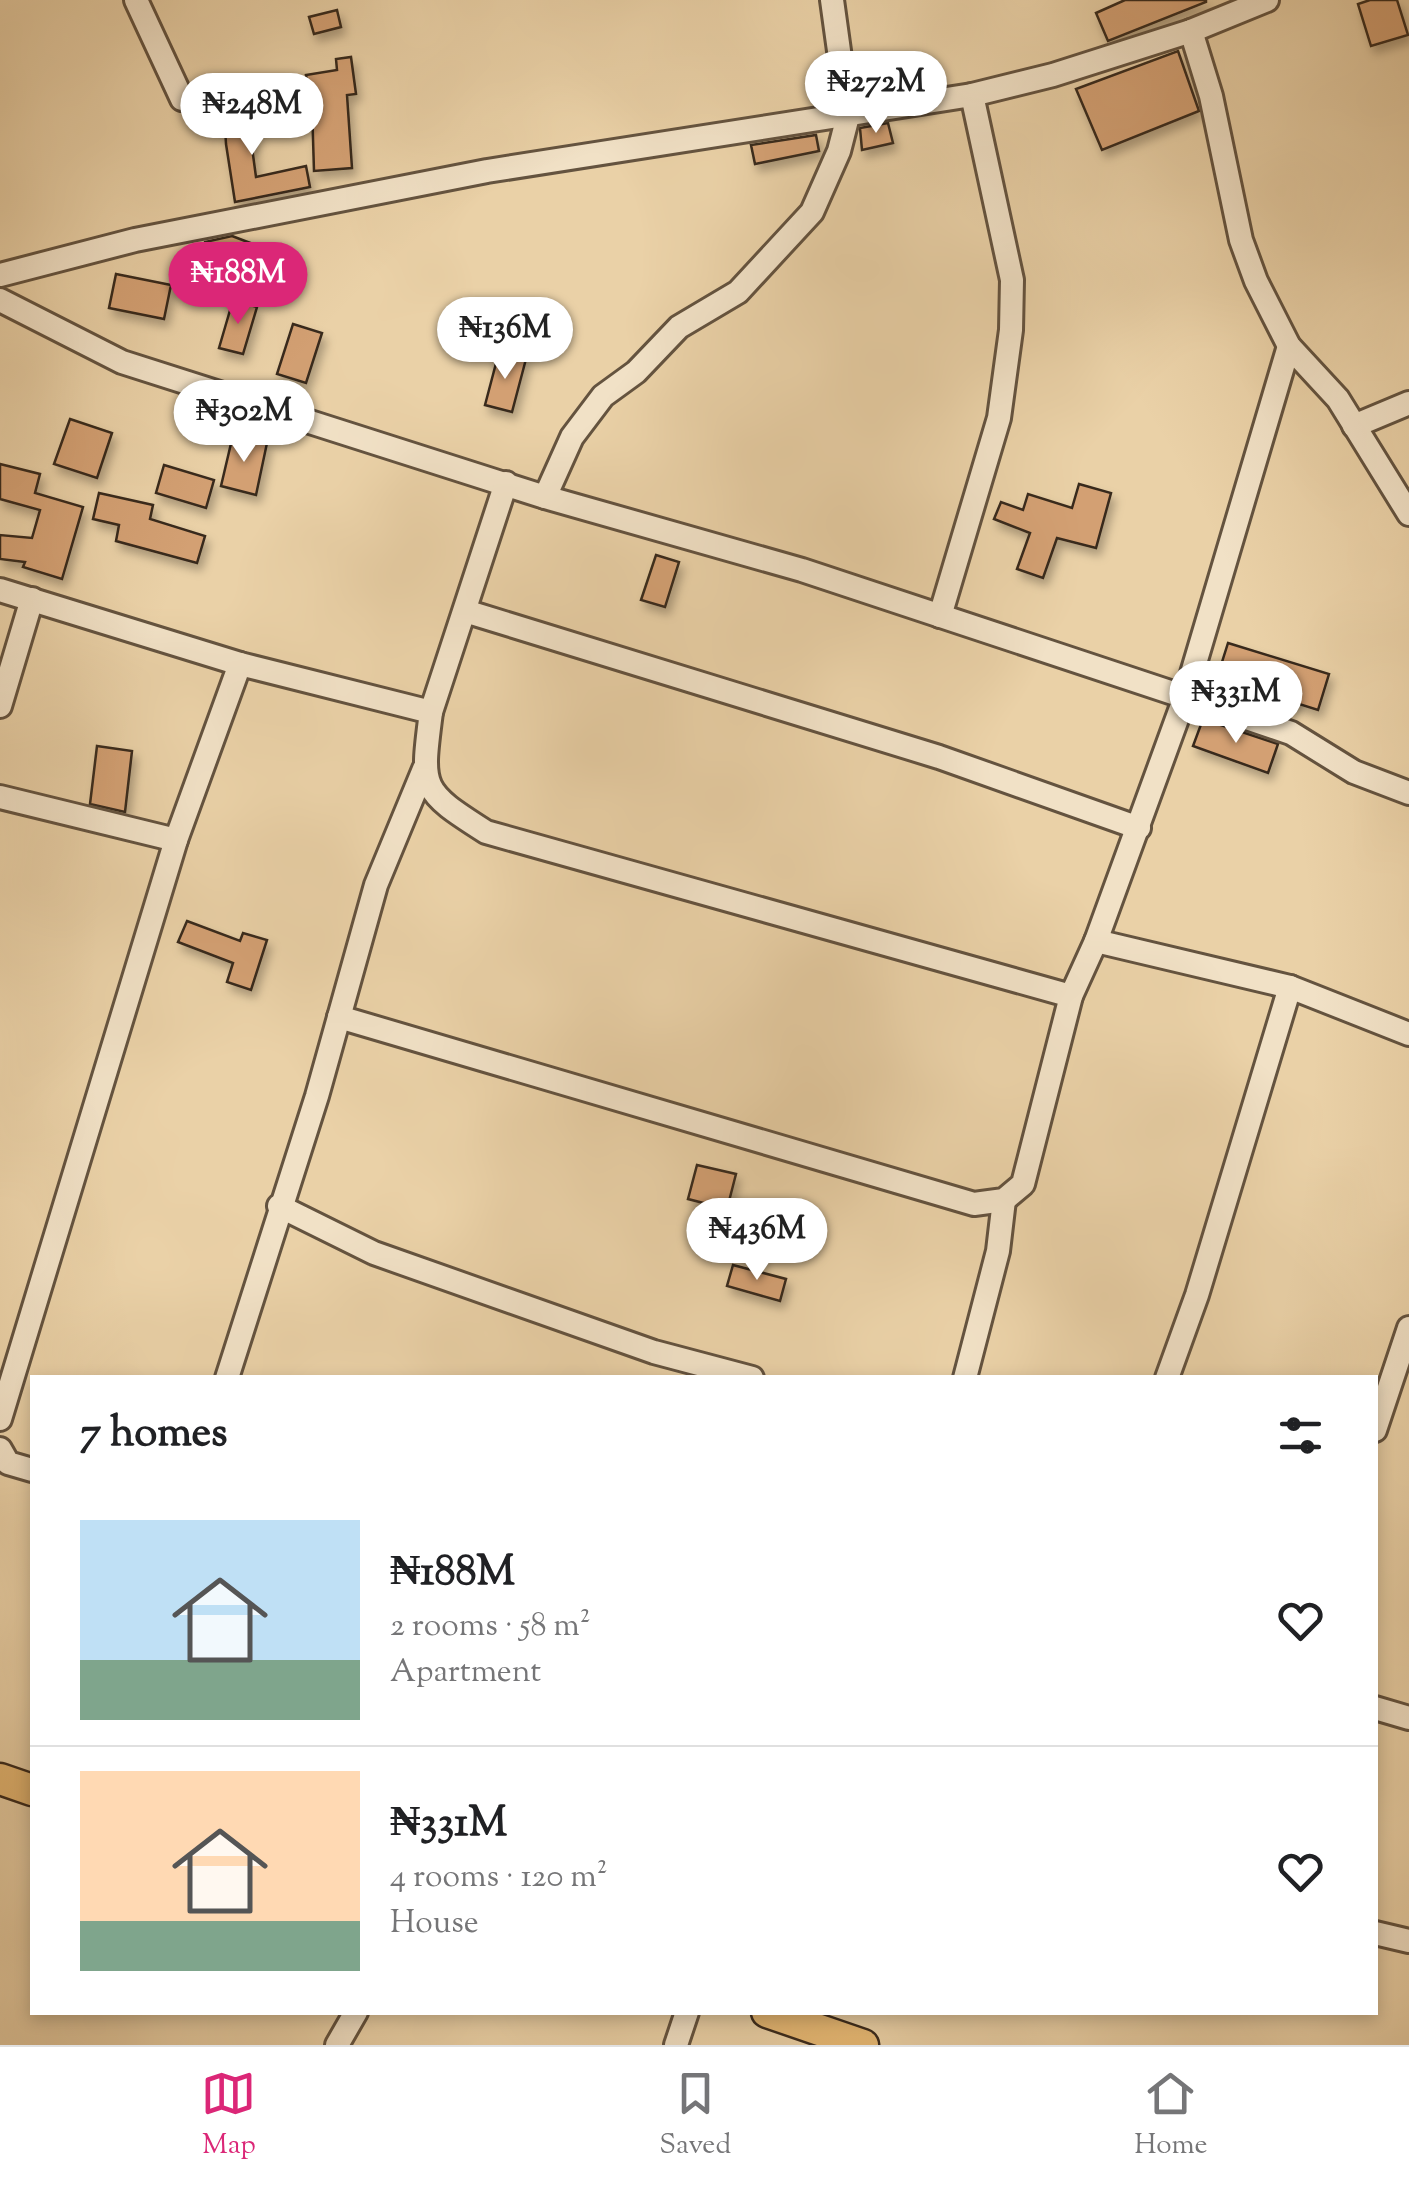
<!DOCTYPE html>
<meta charset="utf-8">
<style>
body{margin:0;font-family:"Sorts Mill Goudy",serif;background:#f2f2f2;color:#202124;height:100vh;display:flex;flex-direction:column;font-size:38px;white-space:nowrap}
*{box-sizing:border-box;margin:0}
p{font-size:32px;color:#757577}
.icon{flex:none;width:55px;height:55px;fill:none;stroke:currentColor;stroke-width:2;stroke-linecap:round;stroke-linejoin:round}
.map{position:relative;flex:1;overflow:hidden}
.details{position:absolute;left:30px;top:1375px;width:1348px;height:640px;display:flex;flex-direction:column;background:#fff;border-radius:0px;box-shadow:0 5px 15px #0003}
.details>*{flex:none}
.price{position:absolute;translate:-50% -85px;padding:0 22px;border-radius:35px;background:#fff;color:#222;font-size:32px;line-height:65px;filter:drop-shadow(0 2px 5px #0008)}
.price::after{content:'';position:absolute;left:50%;top:60px;width:30px;height:22px;margin-left:-15px;background:inherit;clip-path:polygon(0 0,100% 0,50% 100%)}
.price.selected{background:#db2777;color:#fff}
ul{padding:0;list-style:none}
li{display:flex;align-items:center;gap:30px;height:250px;padding:0 50px}
li+li{border-top:2px solid #e0e0e0}
li span{display:grid;place-items:center;flex:none;width:280px;height:200px;border-radius:0px;color:#555}
li>.icon{margin-inline-start:auto}
span .icon{width:120px;height:120px;fill:#fffc;stroke-width:1}
li b{font-size:42px}
h2{display:flex;justify-content:space-between;align-items:center;height:120px;padding:0 50px;font-size:42px}
.dock{display:flex;justify-content:space-around;align-items:center;height:140px;border-top:2px solid #e0e0e0;background:#fff;font-size:28px;color:#757577}
.dock a{display:grid;justify-items:center;gap:5px}
.dock .selected{color:#db2777}
.map>svg:first-child{display:block}
</style>
<div class="map">
<svg width="1409" height="2045" viewBox="0 0 1409 2045">
<defs>
<filter id="shadow"><feDropShadow dx="4" dy="7" stdDeviation="5" flood-color="#0004"/></filter>
</defs>
<rect width="100%" height="100%" fill="#ead1a7"/>
<filter id="stains"><feTurbulence type="fractalNoise" baseFrequency=".002" numOctaves="4"/><feColorMatrix values="0 0 0 0 .2 0 0 0 0 .09 0 0 0 0 .02 0 0 0 .5 -.17"/></filter>
<radialGradient id="worn" r=".72"><stop offset=".6" stop-color="#630" stop-opacity="0"/><stop offset="1" stop-color="#630" stop-opacity=".3"/></radialGradient>
<g fill="#d3a073" stroke="#38291c" stroke-width="2.5" filter="url(#shadow)">
<polygon points="1125,0 1206,0 1206,2 1108,41 1096,13"/>
<polygon points="1370,0 1397,0 1408,35 1371,46 1358,4"/>
<polygon points="337,10 341,27 314,34 309,17"/>
<polygon points="1178,51 1199,111 1102,150 1076,89"/>
<polygon points="351,57 356,94 347,95 352,168 314,171 312,106 306,75 337,70 336,59"/>
<polygon points="243,91 247,141 251,140 256,177 306,166 310,187 235,202 226,144 223,92"/>
<polygon points="888,123 893,143 862,150 860,128"/>
<polygon points="816,135 819,151 755,164 751,145"/>
<polygon points="232,236 261,247 249,280 197,261 205,242"/>
<polygon points="116,274 171,285 164,319 109,308"/>
<polygon points="233,300 257,307 243,354 219,348"/>
<polygon points="293,324 322,333 306,383 277,374"/>
<polygon points="499,352 526,359 512,412 485,405"/>
<polygon points="70,419 112,433 97,478 54,464"/>
<polygon points="233,435 267,443 256,495 221,486"/>
<polygon points="0,464 40,474 35,493 83,507 62,579 23,567 25,562 0,559 0,535 32,538 40,510 0,499"/>
<polygon points="164,465 214,480 206,508 156,493"/>
<polygon points="1079,484 1111,493 1096,548 1057,538 1043,578 1017,569 1030,533 994,519 1001,502 1023,510 1028,494 1072,508"/>
<polygon points="99,493 153,505 150,519 205,536 197,563 116,541 119,525 93,519"/>
<polygon points="656,555 679,562 665,607 641,600"/>
<polygon points="1228,643 1329,674 1318,710 1217,678"/>
<polygon points="1203,719 1278,744 1268,773 1193,746"/>
<polygon points="97,746 132,751 125,812 90,804"/>
<polygon points="187,921 240,941 243,933 267,940 251,990 227,982 233,963 178,942"/>
<polygon points="697,1165 736,1174 727,1209 688,1199"/>
<polygon points="733,1265 786,1279 780,1301 727,1286"/>
</g>
<g fill="none" stroke-linecap="round" stroke-linejoin="round">
<g stroke="#64533f" stroke-width="28">
<g id="minor">
<polyline points="136,0 182,99"/>
<polyline points="1191,31 1211,96 1241,240 1256,281 1289,346 1338,399 1409,514"/>
<polyline points="0,275 135,240 487,171 972,95 1053,75 1191,31 1267,0"/>
<polyline points="0,300 122,362 545,497 802,570 1185,697 1291,733 1354,772 1409,793"/>
<polyline points="1354,426 1409,403"/>
<polyline points="545,497 572,437 603,396 636,372 679,327 738,292 812,212 839,151 848,116 832,0"/>
<path d="M0 590 240 664 431 712C421 789 420 790 486 832L1071 996"/>
<polyline points="465,611 939,757 1139,828"/>
<polyline points="940,616 999,418 1011,330 1012,280 972,95"/>
<polyline points="0,706 32,599"/>
<polyline points="431,712 506,483"/>
<polyline points="0,797 176,840"/>
<polyline points="1096,941 1290,987 1409,1034"/>
<polyline points="339,1017 974,1204 1004,1200 1023,1184 1071,996 1096,941 1185,697 1289,346"/>
<polyline points="279,1206 374,1253 654,1352 752,1378"/>
<polyline points="227,1378 317,1096 376,885 424,769"/>
<polyline points="965,1378 998,1251 1004,1200"/>
<polyline points="1167,1378 1197,1295 1290,987"/>
<polyline points="0,1419 176,840 240,664"/>
<polyline points="1375,1430 1409,1328"/>
<polyline points="0,1449 8,1463 32,1470"/>
<polyline points="1375,1708 1409,1718"/>
<polyline points="1375,1933 1409,1941"/>
<polyline points="337,2045 356,2012"/>
<polyline points="676,2045 687,2012"/>
</g>
</g>
<g stroke="#38291c" stroke-width="35">
<g id="major">
<polyline points="0,1779 32,1790"/>
<polyline points="767,2012 863,2045"/>
</g>
</g>
<use href="#minor" stroke="#f1e1c6" stroke-width="22"/>
<use href="#major" stroke="#e5b874" stroke-width="30"/>
</g>
<rect width="100%" height="100%" filter="url(#stains)"/>
<rect width="100%" height="100%" fill="url(#worn)"/>
</svg>
<b class="price" style="left:876px;top:136px">₦272M</b>
<b class="price" style="left:252px;top:158px">₦248M</b>
<b class="price selected" style="left:238px;top:327px">₦188M</b>
<b class="price" style="left:505px;top:382px">₦136M</b>
<b class="price" style="left:244px;top:465px">₦302M</b>
<b class="price" style="left:1236px;top:746px">₦331M</b>
<b class="price" style="left:757px;top:1283px">₦436M</b>
<section class="details">
<h2>7 homes<svg class="icon" aria-label="filters" viewBox="0 0 24 24"><path d="M4 7h16M4 17h16"/><circle cx="9" cy="7" r="2"/><circle cx="15" cy="17" r="2"/></svg></h2>
<ul>
<li><span style="background:linear-gradient(#bfe0f5 70%,#7fa58c 0)"><svg class="icon" aria-label="home" viewBox="0 0 24 24"><path d="M3 11l9-7 9 7M6 9v11h12V9"/></svg></span><div><b>₦188M</b><p>2 rooms · 58 m²</p><p>Apartment</p></div><svg class="icon" aria-label="heart" viewBox="0 0 24 24"><path d="M12 20l-8-8c-3-5 5-10 8-4 3-6 11-1 8 4z"/></svg></li>
<li><span style="background:linear-gradient(#ffd9b3 75%,#7fa58c 0)"><svg class="icon" aria-label="home" viewBox="0 0 24 24"><path d="M3 11l9-7 9 7M6 9v11h12V9"/></svg></span><div><b>₦331M</b><p>4 rooms · 120 m²</p><p>House</p></div><svg class="icon" aria-label="heart" viewBox="0 0 24 24"><path d="M12 20l-8-8c-3-5 5-10 8-4 3-6 11-1 8 4z"/></svg></li>
</ul>
</section>
</div>
<nav class="dock">
<a class="selected"><svg class="icon" aria-label="map" viewBox="0 0 24 24"><path d="M3 6l6-2 6 2 6-2v14l-6 2-6-2-6 2zM9 4v14M15 6v14"/></svg>Map</a>
<a><svg class="icon" aria-label="saved" viewBox="0 0 24 24"><path d="M7 4h10v16l-5-4-5 4z"/></svg>Saved</a>
<a><svg class="icon" aria-label="home" viewBox="0 0 24 24"><path d="M3 11l9-7 9 7M6 9v11h12V9"/></svg>Home</a>
</nav>
